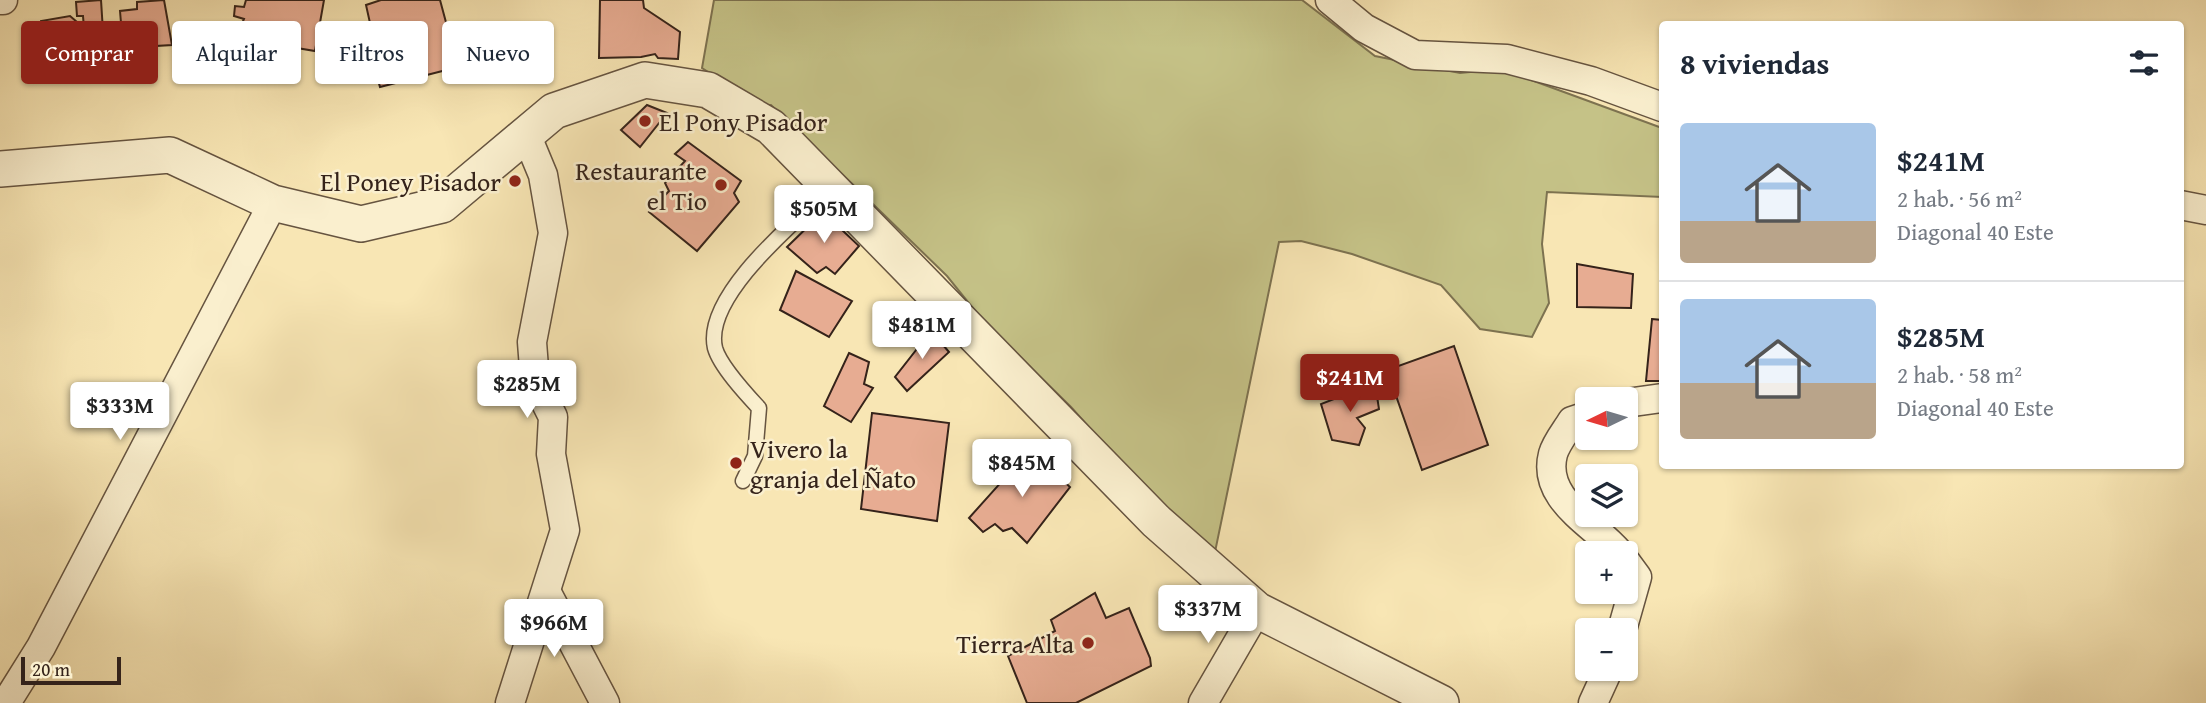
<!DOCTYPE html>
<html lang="es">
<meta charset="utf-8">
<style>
body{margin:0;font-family:"Gentium Book Plus",serif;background:#f2f2f3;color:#1f2937;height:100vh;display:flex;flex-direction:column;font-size:26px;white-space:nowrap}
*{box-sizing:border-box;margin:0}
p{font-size:23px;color:#747a83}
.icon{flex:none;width:38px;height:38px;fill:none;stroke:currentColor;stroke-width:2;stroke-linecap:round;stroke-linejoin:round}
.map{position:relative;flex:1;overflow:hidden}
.side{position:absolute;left:1659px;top:21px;width:525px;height:448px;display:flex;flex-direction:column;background:#fff;border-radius:7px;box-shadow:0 2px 5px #0004}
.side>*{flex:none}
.guide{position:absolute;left:21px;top:21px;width:665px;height:63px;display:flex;gap:14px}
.needle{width:46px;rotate:265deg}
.tools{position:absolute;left:1575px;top:387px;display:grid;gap:14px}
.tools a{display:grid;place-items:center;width:63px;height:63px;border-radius:7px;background:#fff;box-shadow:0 2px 5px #0004;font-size:35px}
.scale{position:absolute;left:21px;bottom:18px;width:100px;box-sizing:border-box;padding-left:7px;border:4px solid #35231a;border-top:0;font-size:19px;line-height:24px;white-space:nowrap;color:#35231a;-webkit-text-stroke:5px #faefce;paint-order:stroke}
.price{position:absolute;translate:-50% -60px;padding:0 16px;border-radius:7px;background:#fff;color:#222;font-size:23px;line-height:46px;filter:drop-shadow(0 2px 4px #0008)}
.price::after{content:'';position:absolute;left:50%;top:42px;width:21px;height:16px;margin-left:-10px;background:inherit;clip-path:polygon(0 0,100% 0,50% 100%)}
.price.active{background:#8f2418;color:#fff}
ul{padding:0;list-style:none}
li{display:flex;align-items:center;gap:21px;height:175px;padding:0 21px}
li+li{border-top:2px solid #e0e1e3}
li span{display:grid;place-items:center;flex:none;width:196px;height:140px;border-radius:7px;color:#555}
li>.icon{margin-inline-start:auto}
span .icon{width:84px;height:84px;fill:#fffc;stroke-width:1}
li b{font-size:30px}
h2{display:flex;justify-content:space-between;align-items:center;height:84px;padding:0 21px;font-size:30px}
.pill{padding:0 24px;border-radius:7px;background:#fff;box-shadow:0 2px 5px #0004;font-size:24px;line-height:63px}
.pill.active{background:#8f2418;color:#fff}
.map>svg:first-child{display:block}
</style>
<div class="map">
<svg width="2206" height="703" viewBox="0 0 2206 703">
<rect width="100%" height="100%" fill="#f8e6b4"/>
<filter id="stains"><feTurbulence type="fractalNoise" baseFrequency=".00286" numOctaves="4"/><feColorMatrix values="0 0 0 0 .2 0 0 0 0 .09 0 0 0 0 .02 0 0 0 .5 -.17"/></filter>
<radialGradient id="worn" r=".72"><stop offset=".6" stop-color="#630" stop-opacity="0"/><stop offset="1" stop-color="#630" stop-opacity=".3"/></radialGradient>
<polygon fill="#c5c287" stroke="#7d7250" stroke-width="2" points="714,0 1302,0 1375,56 1460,73 1501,69 1662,128 1662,197 1547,192 1542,244 1549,303 1532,337 1480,329 1441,285 1352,254 1301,241 1279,242 1215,552 1163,510 1071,407 984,322 947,276 771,105 761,106 702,68"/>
<g fill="#e7ac92" stroke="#35231a" stroke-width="2">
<polygon points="101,0 105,63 87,65 83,16 77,16 76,2"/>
<polygon points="164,0 172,45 156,46 154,56 124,59 120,11 137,9 137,2"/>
<polygon points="246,0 324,0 315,51 249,40 250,33 239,30 244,19 234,16 235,6 244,7"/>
<polygon points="381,0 440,0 458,67 380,87 373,63 378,59 366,5"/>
<polygon points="600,0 643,0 644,8 680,32 678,59 658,58 655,54 641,57 599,58"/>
<polygon points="70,16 77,22 81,57 44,59 41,21"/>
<polygon points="647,105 667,113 640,147 621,130"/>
<polygon points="688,142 741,181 734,193 739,202 697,251 649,212 669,191 665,183 685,161 675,154"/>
<polygon points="823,212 859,246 835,274 826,267 817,273 787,247"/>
<polygon points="1577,264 1633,274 1631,308 1577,307"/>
<polygon points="796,271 852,301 829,337 780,310"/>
<polygon points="1652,319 1662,320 1662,381 1646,381"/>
<polygon points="931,331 949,352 907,391 895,377"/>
<polygon points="1454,346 1488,445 1422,470 1387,370"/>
<polygon points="849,353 869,362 864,384 873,388 851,422 824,406"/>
<polygon points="1375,383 1379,409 1357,418 1365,428 1359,445 1332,440 1321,404"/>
<polygon points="872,413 949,423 937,521 861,509"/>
<polygon points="1030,450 1070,487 1027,543 1012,528 1003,531 995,524 983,532 969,518"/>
<polygon points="1095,593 1106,618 1129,608 1150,658 1151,666 1076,703 1027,703 1008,656 1055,631 1051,620"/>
</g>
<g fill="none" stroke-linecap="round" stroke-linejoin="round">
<g stroke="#665440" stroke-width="17">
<path id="service" d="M743 481 755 456 759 408C746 394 720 366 715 348 703 296 797 220 831 188"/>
</g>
<g stroke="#665440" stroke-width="31">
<g id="minor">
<polyline points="0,0 3,0"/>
<polyline points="1330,0 1364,28 1415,55 1507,59 1591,81 1662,107"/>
<polyline points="2180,205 2206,210"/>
<polyline points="1626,403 1662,398"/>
<path d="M1587 416 1572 421C1566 431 1556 443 1553 454 1541 500 1595 524 1619 553"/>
<polyline points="547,593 605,703"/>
<polyline points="1622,630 1637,577 1626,562"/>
<polyline points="6,703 41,647 273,203"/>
<polyline points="510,703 565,530 551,454 553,417 535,381 532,342 553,233 543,175 526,134"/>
<polyline points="1203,703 1257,610"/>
<polyline points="1593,703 1609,668"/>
</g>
</g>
<g stroke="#665440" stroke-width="38">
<polyline id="tertiary" points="0,169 170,155 273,203 361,224 442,205 554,111 645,80 708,90 771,127 1156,521 1257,610 1441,703"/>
</g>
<use href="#service" stroke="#faefce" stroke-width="14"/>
<use href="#minor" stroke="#faefce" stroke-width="28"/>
<use href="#tertiary" stroke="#faefce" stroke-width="35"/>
</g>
<g fill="#8f2418" stroke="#faefce" stroke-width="2.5">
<circle cx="645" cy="121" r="7"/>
<circle cx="515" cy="181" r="7"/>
<circle cx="721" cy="185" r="7"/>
<circle cx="736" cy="463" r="7"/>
<circle cx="1088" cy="643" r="7"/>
</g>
<g text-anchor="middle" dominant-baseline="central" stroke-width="5" stroke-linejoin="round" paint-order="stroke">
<g font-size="26" fill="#35231a" stroke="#faefce" text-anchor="end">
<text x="659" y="121" text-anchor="start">El Pony Pisador</text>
<text x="707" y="170">Restaurante<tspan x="707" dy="30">el Tio</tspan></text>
<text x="501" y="181">El Poney Pisador</text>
<text x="750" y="448" text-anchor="start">Vivero la<tspan x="750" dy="30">granja del Ñato</tspan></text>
<text x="1074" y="643">Tierra Alta</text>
</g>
</g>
<rect width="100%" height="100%" filter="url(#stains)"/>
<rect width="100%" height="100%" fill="url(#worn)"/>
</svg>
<div class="tools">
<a><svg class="needle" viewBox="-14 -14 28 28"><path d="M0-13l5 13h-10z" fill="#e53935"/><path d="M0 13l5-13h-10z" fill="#747a83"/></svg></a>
<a><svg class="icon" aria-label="layers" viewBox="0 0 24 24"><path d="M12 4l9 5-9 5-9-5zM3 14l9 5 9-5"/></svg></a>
<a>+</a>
<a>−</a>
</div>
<div class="scale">20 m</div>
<b class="price" style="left:824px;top:245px">$505M</b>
<b class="price" style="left:922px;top:361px">$481M</b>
<b class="price active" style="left:1350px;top:414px">$241M</b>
<b class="price" style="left:527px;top:420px">$285M</b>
<b class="price" style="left:120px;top:442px">$333M</b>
<b class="price" style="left:1022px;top:499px">$845M</b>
<b class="price" style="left:1208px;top:645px">$337M</b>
<b class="price" style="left:554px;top:659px">$966M</b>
<div class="guide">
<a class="pill active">Comprar</a>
<a class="pill">Alquilar</a>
<a class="pill">Filtros</a>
<a class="pill">Nuevo</a>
</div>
<section class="side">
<h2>8 viviendas<svg class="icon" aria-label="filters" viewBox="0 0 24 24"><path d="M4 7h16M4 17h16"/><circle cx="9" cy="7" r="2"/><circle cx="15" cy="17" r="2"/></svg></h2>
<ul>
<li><span style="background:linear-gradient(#a9c7e8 70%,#b9a48a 0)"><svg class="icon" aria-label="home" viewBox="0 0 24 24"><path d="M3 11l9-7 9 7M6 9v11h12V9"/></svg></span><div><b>$241M</b><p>2 hab. · 56 m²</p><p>Diagonal 40 Este</p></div></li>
<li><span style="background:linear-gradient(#a9c7e8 60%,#b9a48a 0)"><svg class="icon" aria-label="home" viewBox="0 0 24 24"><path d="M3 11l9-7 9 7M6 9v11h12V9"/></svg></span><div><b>$285M</b><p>2 hab. · 58 m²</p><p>Diagonal 40 Este</p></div></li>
</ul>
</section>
</div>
